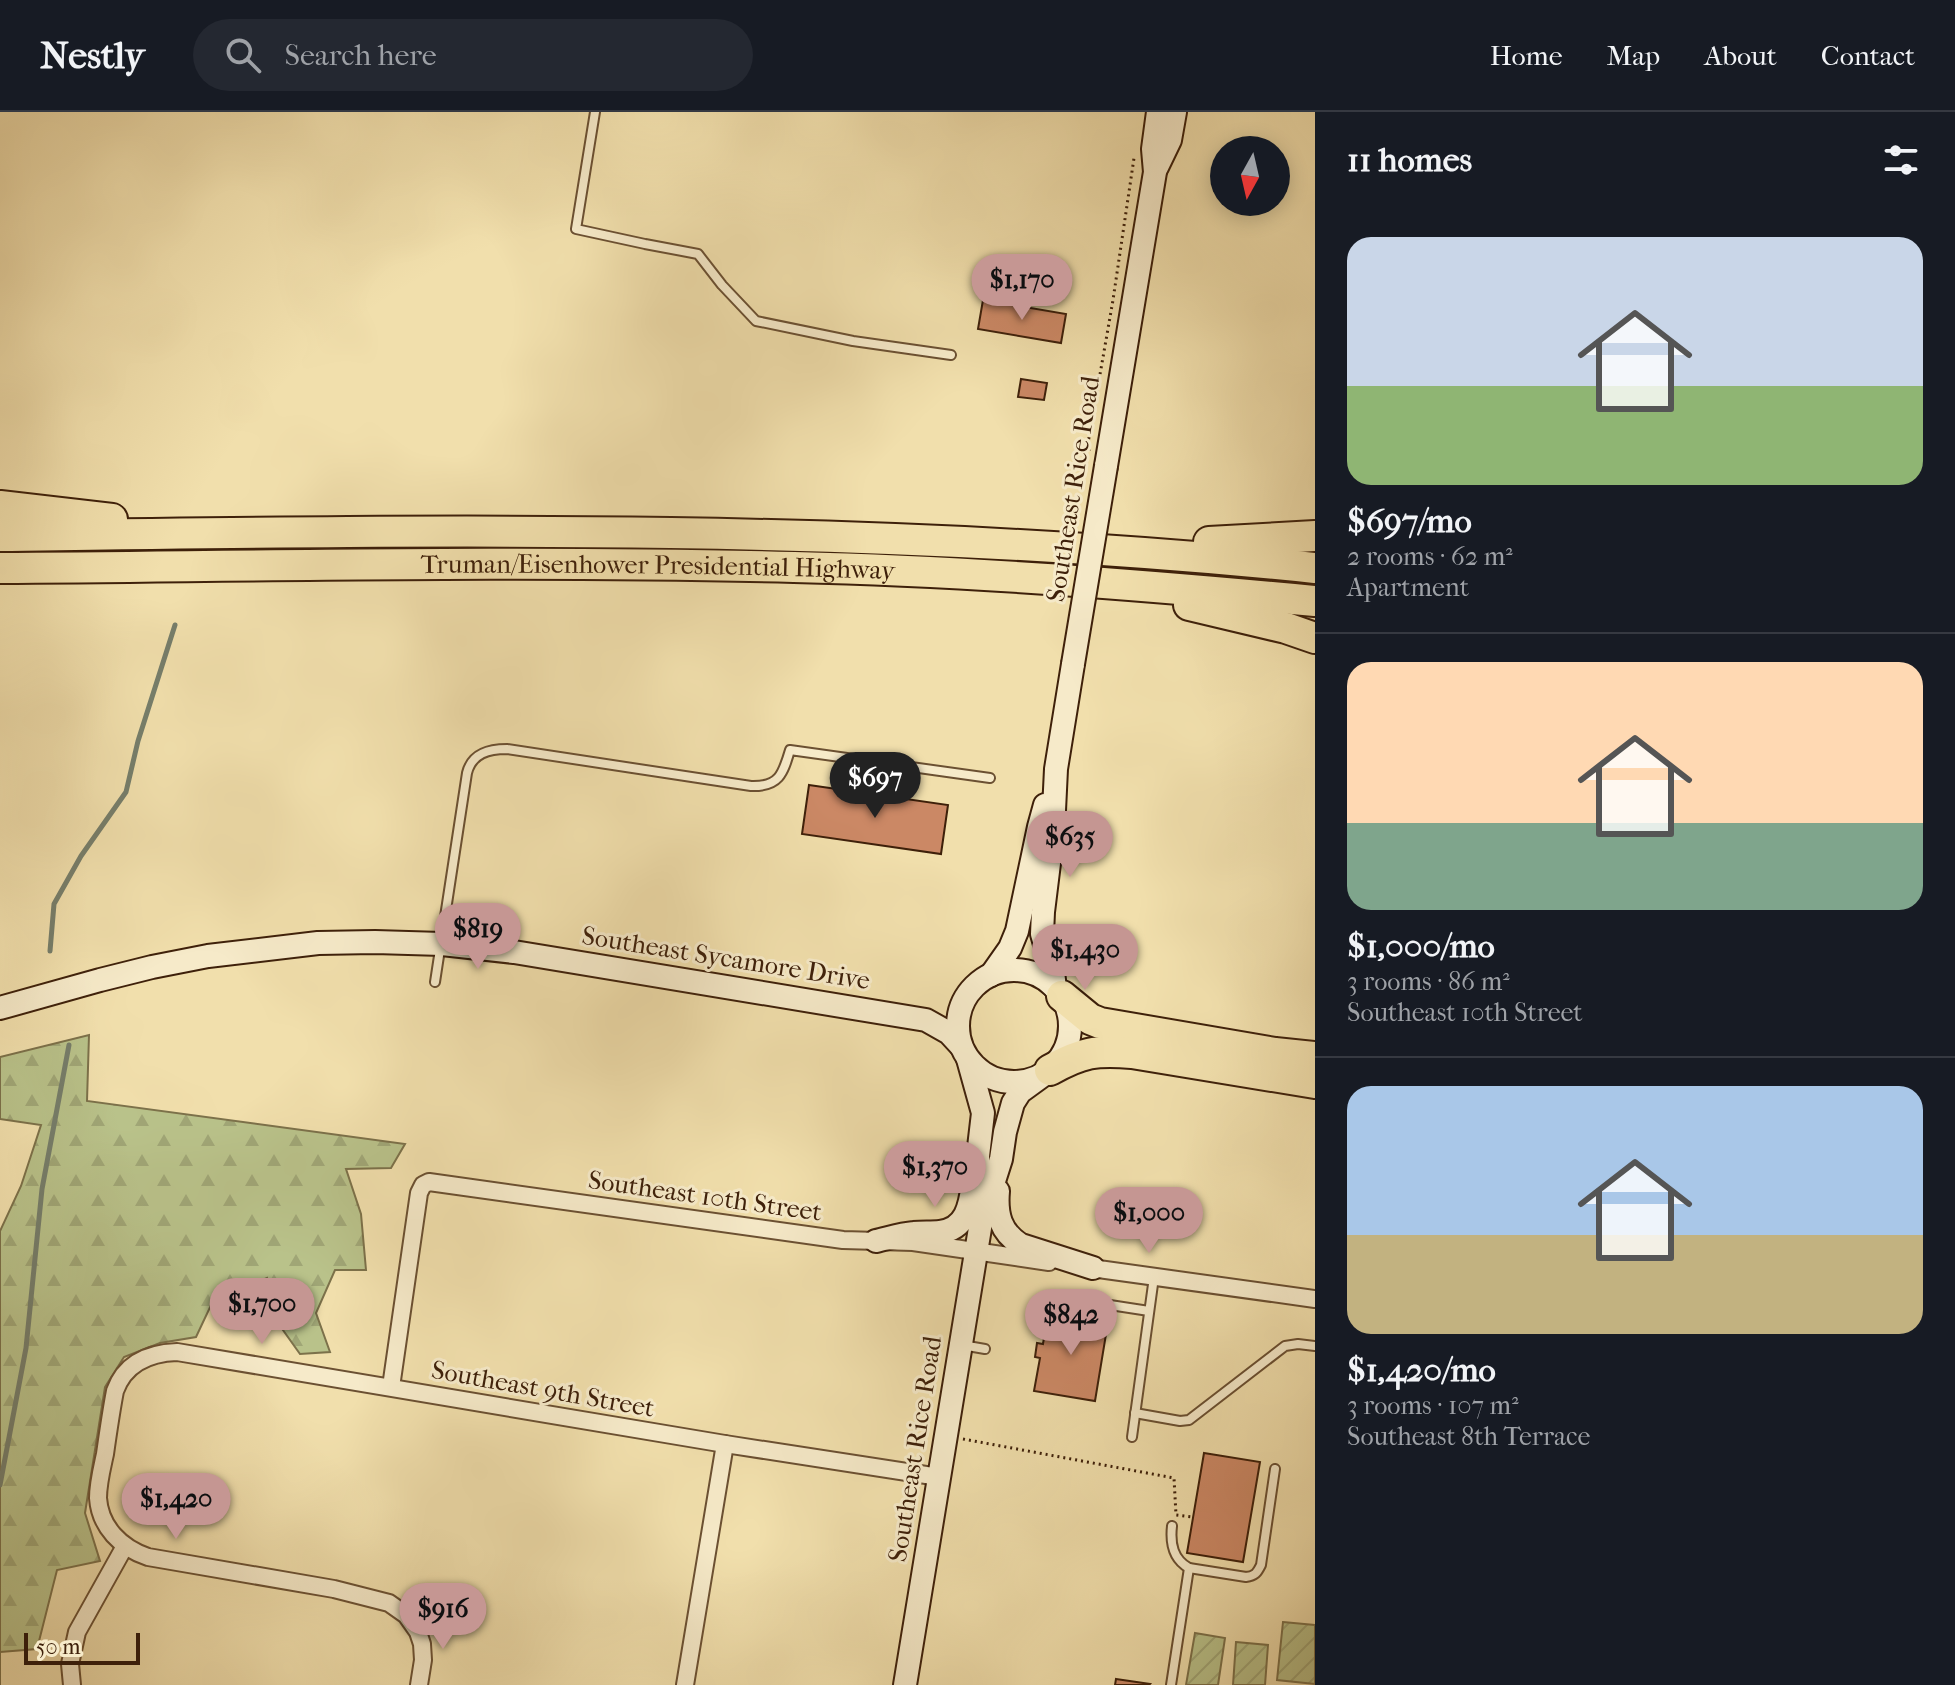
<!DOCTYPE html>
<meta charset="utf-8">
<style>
body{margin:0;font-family:"IM FELL French Canon",serif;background:#242831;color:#f1f3f6;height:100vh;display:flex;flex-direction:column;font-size:30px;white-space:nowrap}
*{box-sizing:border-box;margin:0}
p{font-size:26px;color:#9ea1a6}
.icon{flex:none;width:44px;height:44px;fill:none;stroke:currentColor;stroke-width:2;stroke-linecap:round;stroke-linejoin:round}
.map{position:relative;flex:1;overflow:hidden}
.details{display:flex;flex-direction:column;background:#171b24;width:640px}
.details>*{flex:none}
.needle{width:52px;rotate:188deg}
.controls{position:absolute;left:1210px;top:24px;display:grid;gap:16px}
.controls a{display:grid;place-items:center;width:80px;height:80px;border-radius:50%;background:#171b24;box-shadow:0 4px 20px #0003;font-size:40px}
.scale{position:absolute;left:24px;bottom:20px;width:116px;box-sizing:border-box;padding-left:8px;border:4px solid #3e200a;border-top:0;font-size:22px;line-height:28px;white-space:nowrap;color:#3e200a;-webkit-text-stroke:6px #f6eac9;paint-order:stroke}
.price{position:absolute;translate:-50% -68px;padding:0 18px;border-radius:28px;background:#c59692;color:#111;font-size:26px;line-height:52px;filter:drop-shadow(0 2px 4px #0008)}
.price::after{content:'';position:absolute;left:50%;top:48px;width:24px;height:18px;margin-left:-12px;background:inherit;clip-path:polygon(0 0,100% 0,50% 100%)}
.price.current{background:#222;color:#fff}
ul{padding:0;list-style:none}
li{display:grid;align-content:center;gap:16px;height:424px;padding:0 32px}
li+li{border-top:2px solid #363941}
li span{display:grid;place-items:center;height:248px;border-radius:24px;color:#555}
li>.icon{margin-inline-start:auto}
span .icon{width:144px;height:144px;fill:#fffc;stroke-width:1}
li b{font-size:34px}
h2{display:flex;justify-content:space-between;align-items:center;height:96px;padding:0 32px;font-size:34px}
header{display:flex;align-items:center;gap:48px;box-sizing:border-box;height:112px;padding:0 40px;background:#171b24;border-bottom:2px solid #363941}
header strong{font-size:38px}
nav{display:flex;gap:44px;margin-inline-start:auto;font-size:28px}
.search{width:560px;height:72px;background:#242831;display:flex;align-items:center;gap:20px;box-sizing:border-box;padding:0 28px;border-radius:44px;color:#9ea1a6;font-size:30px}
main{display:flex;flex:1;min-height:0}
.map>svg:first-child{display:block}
</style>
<header>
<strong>Nestly</strong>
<div class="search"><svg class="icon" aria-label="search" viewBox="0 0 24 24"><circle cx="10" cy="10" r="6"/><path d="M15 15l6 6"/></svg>Search here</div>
<nav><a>Home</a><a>Map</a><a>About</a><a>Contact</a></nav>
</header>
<main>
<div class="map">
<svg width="1315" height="1573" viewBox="0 0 1315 1573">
<defs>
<pattern id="forest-firs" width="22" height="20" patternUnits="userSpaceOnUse" patternTransform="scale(2)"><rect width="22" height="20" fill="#b9c28a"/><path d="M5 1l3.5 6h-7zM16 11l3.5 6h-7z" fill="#a0a676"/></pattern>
<pattern id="garden-furrows" width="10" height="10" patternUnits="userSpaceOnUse" patternTransform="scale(2)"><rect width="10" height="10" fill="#b9c28a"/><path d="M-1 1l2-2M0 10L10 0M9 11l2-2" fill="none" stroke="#a0a676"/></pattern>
</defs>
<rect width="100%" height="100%" fill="#f1dfac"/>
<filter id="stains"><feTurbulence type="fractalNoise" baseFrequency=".0025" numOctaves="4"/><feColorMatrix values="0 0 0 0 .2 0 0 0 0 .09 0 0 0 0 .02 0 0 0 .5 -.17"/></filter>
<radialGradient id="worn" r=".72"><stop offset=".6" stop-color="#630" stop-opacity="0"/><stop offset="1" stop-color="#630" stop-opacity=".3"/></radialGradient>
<polygon fill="url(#forest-firs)" stroke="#7c714a" stroke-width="2" points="89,923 87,989 405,1032 391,1056 346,1057 361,1102 366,1158 335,1158 316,1201 330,1240 300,1242 278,1211 267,1166 212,1191 196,1225 160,1231 124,1245 105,1275 85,1401 100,1449 57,1458 37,1537 0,1540 0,1573 0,1119 21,1074 41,1013 0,1007 0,945"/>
<g fill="url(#garden-furrows)" stroke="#7c714a" stroke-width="2">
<polygon points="1283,1510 1315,1513 1315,1572 1277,1568"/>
<polygon points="1195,1521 1225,1526 1218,1573 1186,1573"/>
<polygon points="1236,1530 1268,1533 1265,1573 1233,1573"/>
</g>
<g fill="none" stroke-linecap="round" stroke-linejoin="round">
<g stroke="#767e6b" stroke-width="5">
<polyline points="50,839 54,792 81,744 126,680 138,629 175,513"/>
<polyline points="0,1373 26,1236 42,1077 69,933"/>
</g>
</g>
<g fill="#cb8865" stroke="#3e200a" stroke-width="2">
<polygon points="983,188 1066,202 1061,231 978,217"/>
<polygon points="1021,267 1047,271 1044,288 1018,285"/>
<polygon points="809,673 948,693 941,742 802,722"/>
<polygon points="1048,1200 1108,1210 1095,1289 1034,1279 1040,1246 1035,1245 1037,1231 1043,1232"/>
<polygon points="1204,1341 1260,1350 1243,1450 1187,1441"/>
<polygon points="1116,1567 1150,1572 1149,1573 1115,1573"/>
</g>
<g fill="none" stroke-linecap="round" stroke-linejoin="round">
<g stroke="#6b5032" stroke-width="12">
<g id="lane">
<polyline points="595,0 576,117 645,132 698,142 722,173 756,209 853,229 951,243"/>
<path d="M435 870 467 661C472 641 489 637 507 637L751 674C779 675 783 662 790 638L990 666"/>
<polyline points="1110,1193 1149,1199"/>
<polyline points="962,1233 985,1237"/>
<polyline points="1135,1301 1180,1309 1189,1308 1285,1234 1298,1232 1315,1234"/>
<polyline points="1132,1325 1154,1165"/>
<path d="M1172 1414C1170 1432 1173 1447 1189 1456L1246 1465C1255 1464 1257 1461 1261 1453L1275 1357"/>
<polyline points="1171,1573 1189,1456"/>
</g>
</g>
<g stroke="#6b5032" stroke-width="20">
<g id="street">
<polyline points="1084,1155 1315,1187"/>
<polyline points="391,1275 419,1081 423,1073 429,1070 843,1128 913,1130 1049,1150"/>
<polyline points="72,1573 70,1552 77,1520 125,1434"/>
<path d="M419 1573 423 1548 422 1532 418 1520 406 1503 389 1491 334 1477 148 1445C121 1436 100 1415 98 1386 98 1371 102 1356 105 1342 108 1321 111 1300 115 1279 125 1251 149 1241 177 1240L725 1332 939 1365"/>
<polyline points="685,1573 725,1332"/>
</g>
</g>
<g stroke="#3e200a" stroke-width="26">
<g id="secondary">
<polyline points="1157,55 1170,28 1175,0"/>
<polyline points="1106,354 1155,60 1153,37 1158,0"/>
<circle cx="1014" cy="914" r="56"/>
<polyline points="991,863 1010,836 1017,819 1039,715 1045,693"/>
<polyline points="1055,876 1053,860 1042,822 1043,800 1053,719 1056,657 1073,552"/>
<polyline points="0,896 100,868 152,855 208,844 318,831 375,830 442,832 514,840 926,908 949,921 961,934"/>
<polyline points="968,947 983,1001 978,1044 981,1094"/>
<path d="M998 1079C996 1102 1000 1120 1021 1133L1093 1156"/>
<path d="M876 1129C889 1126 901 1122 914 1121 922 1120 931 1121 940 1120 966 1117 970 1094 973 1072"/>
<polyline points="905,1573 981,1110 1001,1047 1005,1020 1013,991 1020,980 1042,964"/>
</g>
</g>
<g stroke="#3e200a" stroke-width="34">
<g id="highway">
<polyline points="0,394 112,407"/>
<path d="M0 424C439 418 878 411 1315 456"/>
<polyline points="1209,430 1315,424"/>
<path id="s1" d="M0 456C265 454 529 448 794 455 968 459 1142 473 1315 489"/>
<polyline points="1189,493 1286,516 1315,526"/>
<polyline points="1062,884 1090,907 1100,911 1275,941 1315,945"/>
<path d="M1050 958C1082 940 1096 938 1132 941L1315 971"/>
</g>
</g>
<g stroke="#3e200a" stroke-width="3" stroke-dasharray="2 4" stroke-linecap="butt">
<polyline points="1089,339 1088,331 1113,188 1134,46"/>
<polyline points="963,1327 1174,1366 1176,1403 1193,1405"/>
</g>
<use href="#lane" stroke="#f6eac9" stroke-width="8"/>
<use href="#street" stroke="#f6eac9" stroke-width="16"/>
<use href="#secondary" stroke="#f6eac9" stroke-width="22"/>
<use href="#highway" stroke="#f1dfac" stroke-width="30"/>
<g stroke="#3e200a" stroke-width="26" stroke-linecap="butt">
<polyline id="secondary-bridge" points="1073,552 1106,354"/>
</g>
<use href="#secondary-bridge" stroke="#f6eac9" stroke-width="22"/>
</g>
<g text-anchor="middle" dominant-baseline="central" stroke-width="6" stroke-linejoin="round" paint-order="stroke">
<g font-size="26" fill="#3e200a" stroke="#f6eac9">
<text transform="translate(1073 377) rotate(-81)">Southeast Rice Road</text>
<text stroke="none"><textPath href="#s1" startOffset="658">Truman/Eisenhower Presidential Highway</textPath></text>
<text transform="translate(726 846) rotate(9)">Southeast Sycamore Drive</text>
<text transform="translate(705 1084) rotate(8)">Southeast 10th Street</text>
<text transform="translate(543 1277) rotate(10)">Southeast 9th Street</text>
<text transform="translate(915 1337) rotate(-81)">Southeast Rice Road</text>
</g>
</g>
<rect width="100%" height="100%" filter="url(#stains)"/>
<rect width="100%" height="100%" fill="url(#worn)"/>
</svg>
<div class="controls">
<a><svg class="needle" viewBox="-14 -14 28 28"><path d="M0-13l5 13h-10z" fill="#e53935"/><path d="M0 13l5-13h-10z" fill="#9ea1a6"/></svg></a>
</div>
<div class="scale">50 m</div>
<b class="price" style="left:1022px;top:210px">$1,170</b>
<b class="price current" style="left:875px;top:708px">$697</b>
<b class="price" style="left:1070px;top:767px">$635</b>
<b class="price" style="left:478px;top:859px">$819</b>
<b class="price" style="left:1085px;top:880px">$1,430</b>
<b class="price" style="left:935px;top:1097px">$1,370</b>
<b class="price" style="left:1149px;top:1143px">$1,000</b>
<b class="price" style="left:262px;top:1234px">$1,700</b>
<b class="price" style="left:1071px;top:1245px">$842</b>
<b class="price" style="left:176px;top:1429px">$1,420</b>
<b class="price" style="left:443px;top:1539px">$916</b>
</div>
<section class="details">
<h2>11 homes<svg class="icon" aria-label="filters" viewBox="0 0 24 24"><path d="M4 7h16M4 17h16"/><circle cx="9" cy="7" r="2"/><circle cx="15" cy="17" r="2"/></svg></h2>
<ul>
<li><span style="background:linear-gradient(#c9d6e8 60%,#8fb573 0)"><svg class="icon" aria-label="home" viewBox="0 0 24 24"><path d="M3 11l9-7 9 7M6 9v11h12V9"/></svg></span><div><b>$697/mo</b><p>2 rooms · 62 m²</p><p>Apartment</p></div></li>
<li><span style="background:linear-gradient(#ffd9b3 65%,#7fa58c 0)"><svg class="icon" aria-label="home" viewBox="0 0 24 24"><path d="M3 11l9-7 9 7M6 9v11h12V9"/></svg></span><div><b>$1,000/mo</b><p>3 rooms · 86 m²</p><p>Southeast 10th Street</p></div></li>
<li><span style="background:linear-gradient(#a9c7e8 60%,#c2b280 0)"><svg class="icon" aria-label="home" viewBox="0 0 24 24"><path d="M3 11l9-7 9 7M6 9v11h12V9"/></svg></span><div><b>$1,420/mo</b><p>3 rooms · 107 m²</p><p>Southeast 8th Terrace</p></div></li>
</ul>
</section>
</main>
